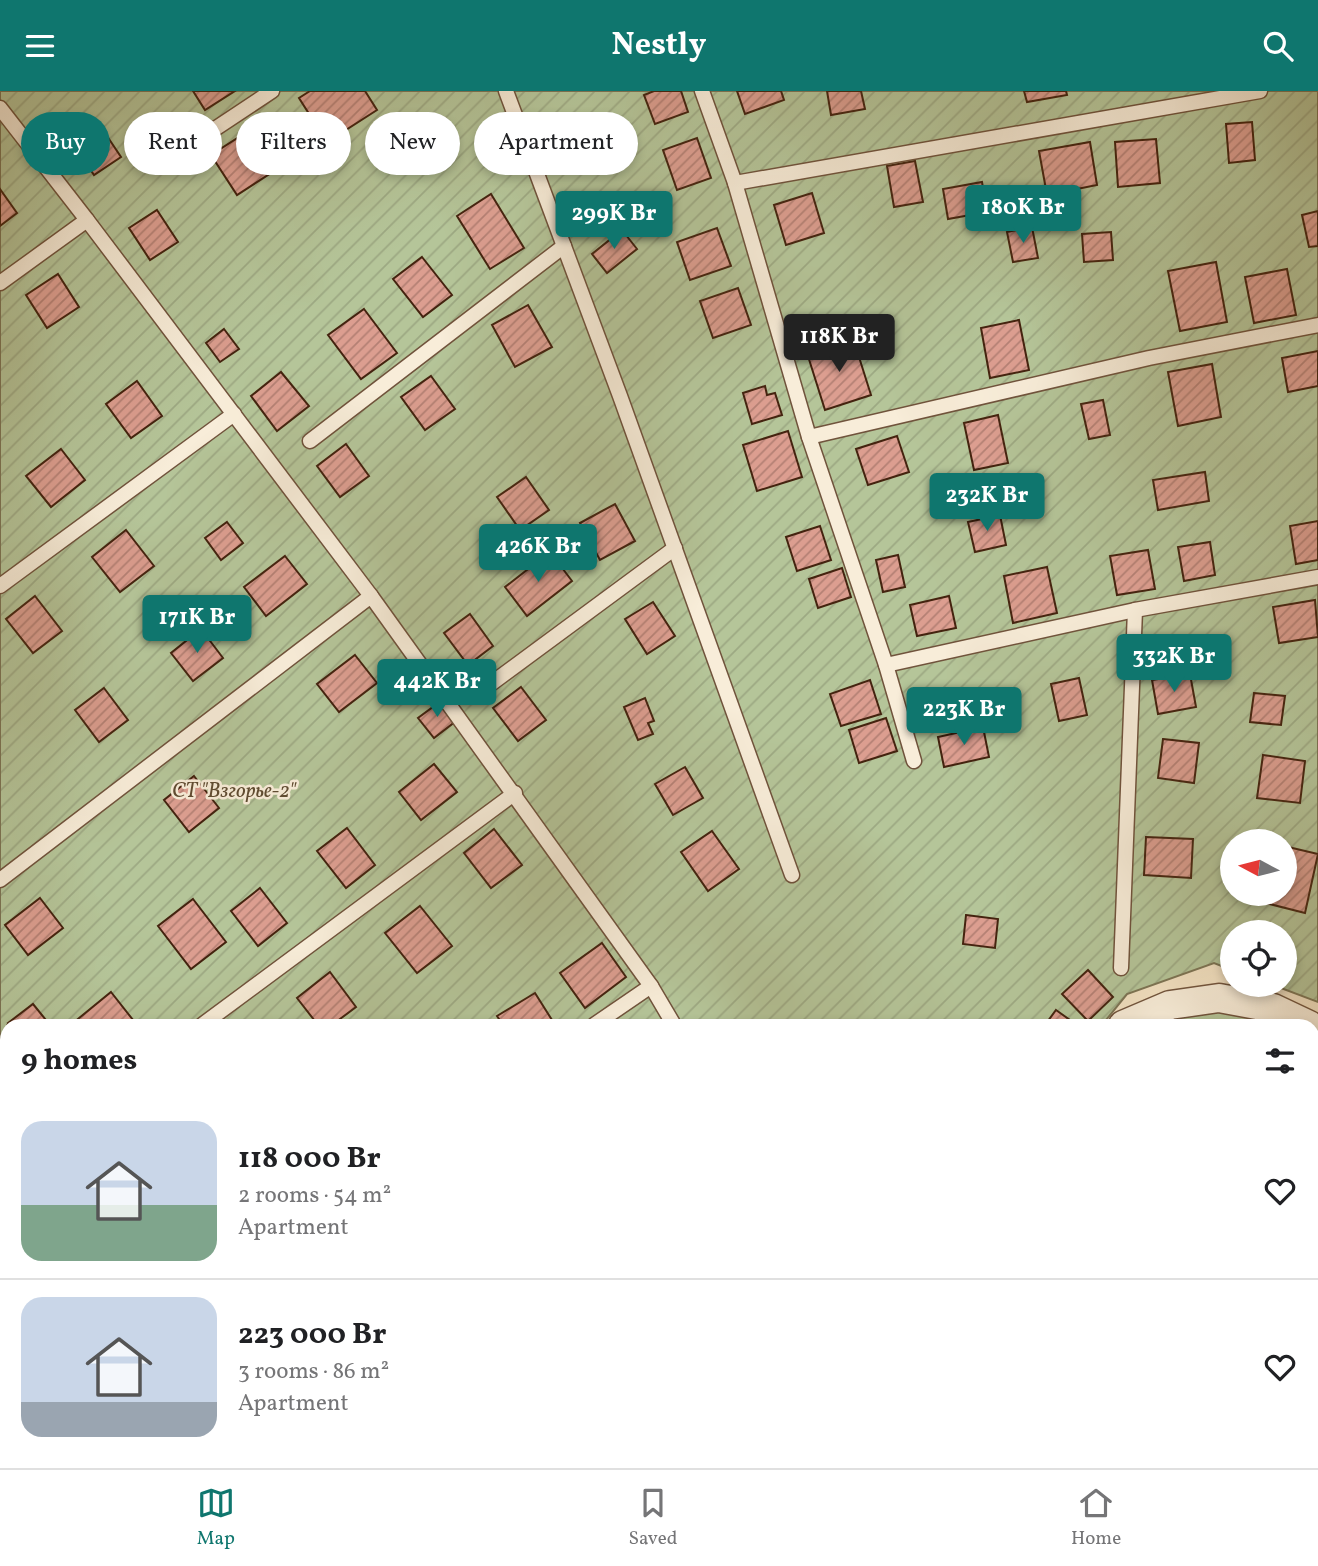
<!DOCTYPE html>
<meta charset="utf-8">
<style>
body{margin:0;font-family:Vollkorn,serif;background:#f6f6f6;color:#202124;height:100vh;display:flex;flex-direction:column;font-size:26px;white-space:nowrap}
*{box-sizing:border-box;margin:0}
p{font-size:23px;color:#757577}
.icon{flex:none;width:38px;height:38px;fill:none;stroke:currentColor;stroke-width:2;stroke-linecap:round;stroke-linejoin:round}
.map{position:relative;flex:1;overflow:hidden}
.sheet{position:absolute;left:0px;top:928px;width:1320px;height:450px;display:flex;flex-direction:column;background:#fff;border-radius:21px 21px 0 0;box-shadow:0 4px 10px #0003}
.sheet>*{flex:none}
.banner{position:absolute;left:21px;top:21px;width:700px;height:63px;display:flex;gap:14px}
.needle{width:46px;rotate:277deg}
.buttons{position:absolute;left:1220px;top:738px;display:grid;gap:14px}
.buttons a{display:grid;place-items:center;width:77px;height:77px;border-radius:50%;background:#fff;box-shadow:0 4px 10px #0003;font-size:35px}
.price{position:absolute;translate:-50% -60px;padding:0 16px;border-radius:7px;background:#0f766e;color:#fff;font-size:23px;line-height:46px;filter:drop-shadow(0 2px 4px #0008)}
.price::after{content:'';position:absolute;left:50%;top:42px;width:21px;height:16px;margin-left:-10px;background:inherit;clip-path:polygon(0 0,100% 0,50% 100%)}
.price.on{background:#222;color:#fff}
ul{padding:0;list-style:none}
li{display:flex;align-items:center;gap:21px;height:175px;padding:0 21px}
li+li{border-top:2px solid #e0e0e0}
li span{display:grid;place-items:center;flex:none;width:196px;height:140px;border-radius:21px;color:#555}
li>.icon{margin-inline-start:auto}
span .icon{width:84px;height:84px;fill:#fffc;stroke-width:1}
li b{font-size:30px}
h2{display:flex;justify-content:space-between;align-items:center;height:84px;padding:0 21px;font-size:30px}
.pill{padding:0 24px;border-radius:32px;background:#fff;box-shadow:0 4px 10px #0003;font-size:24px;line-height:63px}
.pill.on{background:#0f766e;color:#fff}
header{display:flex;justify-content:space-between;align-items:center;height:91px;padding:0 21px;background:#0f766e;color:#fff;font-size:32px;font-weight:700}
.dock{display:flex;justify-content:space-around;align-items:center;height:98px;border-top:2px solid #e0e0e0;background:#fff;font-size:19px;color:#757577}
.dock a{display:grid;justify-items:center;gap:4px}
.dock .on{color:#0f766e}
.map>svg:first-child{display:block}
</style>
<header><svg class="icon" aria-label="menu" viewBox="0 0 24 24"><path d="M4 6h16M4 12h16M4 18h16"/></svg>Nestly<svg class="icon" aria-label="search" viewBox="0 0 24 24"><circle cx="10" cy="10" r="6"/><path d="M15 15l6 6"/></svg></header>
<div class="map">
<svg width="1318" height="1377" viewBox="0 0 1318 1377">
<defs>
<pattern id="forest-firs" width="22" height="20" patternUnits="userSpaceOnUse" patternTransform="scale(1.75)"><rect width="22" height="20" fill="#b5c599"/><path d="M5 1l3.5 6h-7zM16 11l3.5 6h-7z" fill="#9da983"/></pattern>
<pattern id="garden-furrows" width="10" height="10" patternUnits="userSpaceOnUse" patternTransform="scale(1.75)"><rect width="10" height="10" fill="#b5c599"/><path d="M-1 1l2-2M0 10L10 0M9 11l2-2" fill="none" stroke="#9da983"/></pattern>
<pattern id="water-waves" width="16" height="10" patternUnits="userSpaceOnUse" patternTransform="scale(1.75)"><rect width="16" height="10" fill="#9fbcbd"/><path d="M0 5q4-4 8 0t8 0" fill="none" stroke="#8aa1a1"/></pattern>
<pattern id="building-hatch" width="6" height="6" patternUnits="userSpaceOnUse" patternTransform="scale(1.75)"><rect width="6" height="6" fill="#dc9e90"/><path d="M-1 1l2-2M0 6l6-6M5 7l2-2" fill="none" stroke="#b48074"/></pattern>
</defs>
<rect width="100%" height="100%" fill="#f4e3c4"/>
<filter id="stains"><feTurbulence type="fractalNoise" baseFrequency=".00286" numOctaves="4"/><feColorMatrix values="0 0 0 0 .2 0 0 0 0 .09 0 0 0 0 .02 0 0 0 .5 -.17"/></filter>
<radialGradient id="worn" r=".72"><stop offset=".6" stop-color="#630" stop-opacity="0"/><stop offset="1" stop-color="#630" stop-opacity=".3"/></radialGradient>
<g fill="url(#forest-firs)" stroke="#7c7454" stroke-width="2">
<polygon points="1219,907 1309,934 1123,934"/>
<polygon points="1313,936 1318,939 1318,1377 1127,1377 1027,1370 1312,1370"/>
</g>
<g fill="url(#garden-furrows)" stroke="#7c7454" stroke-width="2" fill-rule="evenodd">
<path d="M0 0H1318V911L1273 894H1284V842H1232V879L1214 872 1127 903 1102 934H7V1349L0 1348ZM1232 751H1284V803H1232Z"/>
<polygon points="176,1370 681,1370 666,1377 199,1377"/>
</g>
<polygon fill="url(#water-waves)" stroke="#7b7f77" stroke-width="2" points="0,1190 7,1192 7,1310 0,1313"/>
<g fill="url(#building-hatch)" stroke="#44230f" stroke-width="2">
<polygon points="193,0 235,0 205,19"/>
<polygon points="310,0 365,0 377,19 327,51 299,7"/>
<polygon points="654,0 681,0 688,21 655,33 644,4"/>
<polygon points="737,0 781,0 784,9 745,23"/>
<polygon points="827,0 861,0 865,18 831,24"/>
<polygon points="1024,0 1066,0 1067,4 1027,11"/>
<polygon points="1252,31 1255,69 1229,72 1226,33"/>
<polygon points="259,33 285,73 237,104 211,64"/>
<polygon points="103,39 121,66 94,84 76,57"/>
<polygon points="697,47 711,87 677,99 663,59"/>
<polygon points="1156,48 1160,92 1118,96 1115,51"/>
<polygon points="1090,51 1097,94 1047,104 1039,60"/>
<polygon points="915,70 923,111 894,116 887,75"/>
<polygon points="982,91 987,121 948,128 943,98"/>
<polygon points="0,98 17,122 0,135"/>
<polygon points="812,102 824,142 786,154 774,114"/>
<polygon points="491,103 524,157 490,178 457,125"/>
<polygon points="157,119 178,151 150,169 129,137"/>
<polygon points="1318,120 1318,155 1309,156 1302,124"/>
<polygon points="1032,136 1038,167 1013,171 1007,141"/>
<polygon points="717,137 731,175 690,189 677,151"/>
<polygon points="622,139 637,158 607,182 592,163"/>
<polygon points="1111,141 1113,169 1084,171 1082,143"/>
<polygon points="422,166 452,204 423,226 393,188"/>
<polygon points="1216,171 1227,231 1180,240 1168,180"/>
<polygon points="1287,178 1296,224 1254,232 1245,186"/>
<polygon points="58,183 79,216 47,237 26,204"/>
<polygon points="738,197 751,234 713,247 700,210"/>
<polygon points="528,214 552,256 515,276 492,234"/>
<polygon points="364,218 397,262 361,288 328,244"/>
<polygon points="1019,229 1029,279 990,287 981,237"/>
<polygon points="224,238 239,258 220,271 206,252"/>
<polygon points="853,247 871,304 825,319 807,262"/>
<polygon points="1318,260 1318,295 1288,301 1282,267"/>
<polygon points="1212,273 1221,326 1178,335 1168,281"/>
<polygon points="281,281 309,315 277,340 251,305"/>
<polygon points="431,285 455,318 425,339 401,306"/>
<polygon points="137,290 162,325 131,347 106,313"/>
<polygon points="765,295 767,304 775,302 782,324 752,333 743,302"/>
<polygon points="1103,309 1110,344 1089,348 1081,313"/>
<polygon points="998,324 1008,372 974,379 964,332"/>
<polygon points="788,340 802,386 757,400 743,354"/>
<polygon points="897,345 909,381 868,394 856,358"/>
<polygon points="346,353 369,385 340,406 317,375"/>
<polygon points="61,358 85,389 51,416 26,385"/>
<polygon points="1205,381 1209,410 1158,419 1153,389"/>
<polygon points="526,386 549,419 520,439 497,406"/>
<polygon points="615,413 635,450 600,469 580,432"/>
<polygon points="1000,424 1006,454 975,461 968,431"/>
<polygon points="1318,430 1318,469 1296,473 1290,435"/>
<polygon points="227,431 243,452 221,469 205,447"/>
<polygon points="820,435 831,469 797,480 786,446"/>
<polygon points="126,439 154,475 120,501 92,466"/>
<polygon points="1210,451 1215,484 1184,490 1178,456"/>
<polygon points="1148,459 1155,498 1117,504 1110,465"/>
<polygon points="550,461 572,490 527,525 505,496"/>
<polygon points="898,464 905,496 883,501 876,469"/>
<polygon points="285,465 307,493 266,525 244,496"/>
<polygon points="1047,476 1057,522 1013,532 1004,485"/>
<polygon points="842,477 851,506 818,517 809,488"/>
<polygon points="35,505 62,540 33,562 6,528"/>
<polygon points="949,505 956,537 917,545 910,514"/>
<polygon points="1315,509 1318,546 1279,552 1273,516"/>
<polygon points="653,511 675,545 647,563 625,528"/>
<polygon points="470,523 493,555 468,574 444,542"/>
<polygon points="201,538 223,567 193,590 171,562"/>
<polygon points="355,564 377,592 339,621 317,593"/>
<polygon points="1190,583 1196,616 1158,623 1152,589"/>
<polygon points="1079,587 1087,624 1059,630 1051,593"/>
<polygon points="870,589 881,623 841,635 830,603"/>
<polygon points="521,596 546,629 518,650 493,617"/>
<polygon points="104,597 128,629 99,651 75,619"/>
<polygon points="1254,602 1285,605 1281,634 1250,631"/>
<polygon points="645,607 654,630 648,632 653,643 638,649 624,616"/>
<polygon points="441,610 456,630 434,647 418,627"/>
<polygon points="886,627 897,660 859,672 849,639"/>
<polygon points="983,636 989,666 944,676 938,646"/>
<polygon points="1163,648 1199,652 1194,692 1158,687"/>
<polygon points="1263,664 1305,670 1300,712 1257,707"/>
<polygon points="434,673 457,701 421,729 399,701"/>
<polygon points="685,676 703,707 673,724 655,693"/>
<polygon points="194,685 219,717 189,741 164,709"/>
<polygon points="347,737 375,774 346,797 317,760"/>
<polygon points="494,738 522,774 491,797 464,762"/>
<polygon points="712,740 739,778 708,800 681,761"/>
<polygon points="1146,746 1193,748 1191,787 1144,784"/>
<polygon points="1284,755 1318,763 1305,822 1242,806 1242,803 1284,803"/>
<polygon points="260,797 287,832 258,855 231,820"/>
<polygon points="40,807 63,837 28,864 5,834"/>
<polygon points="193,808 226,851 191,878 158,835"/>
<polygon points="420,815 452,855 417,882 385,842"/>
<polygon points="966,824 998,828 995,857 963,853"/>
<polygon points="602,852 626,886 585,917 560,882"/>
<polygon points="1088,879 1113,906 1088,930 1062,903"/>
<polygon points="330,881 356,916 332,934 318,934 297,907"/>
<polygon points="111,901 137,934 75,934 73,932"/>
<polygon points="535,902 552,929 544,934 503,934 497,925"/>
<polygon points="33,913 50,934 10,934 8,932"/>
<polygon points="1056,919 1077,934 1045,934"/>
<polygon points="456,1370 462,1370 467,1377 446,1377"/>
</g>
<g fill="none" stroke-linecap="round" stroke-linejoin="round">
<g stroke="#70533c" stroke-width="17">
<g id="service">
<polyline points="506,0 620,305 792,784"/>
<polyline points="702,0 735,92 809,346 886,574 914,670"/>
<polyline points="0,17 87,129 0,192"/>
<polyline points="162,73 272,0"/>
<polyline points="735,92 1260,0"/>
<polyline points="87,129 371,505"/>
<polyline points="809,346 1149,267 1318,234"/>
<polyline points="310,350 564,155"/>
<polyline points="0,495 234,323"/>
<polyline points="886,574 1135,519 1318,486"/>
<polyline points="488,595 675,457"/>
<polyline points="0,789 371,505 651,895 674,934"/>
<polyline points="1121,877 1135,519"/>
<polyline points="202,934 515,702"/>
<polyline points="594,934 651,895"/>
<polyline points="0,1080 7,1089"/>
<polyline points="0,1337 7,1333"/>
<polyline points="395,1377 406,1370"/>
</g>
</g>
<g stroke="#70533c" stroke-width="31">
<g id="minor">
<polyline points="1123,934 1170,914 1219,907 1273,917 1309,934"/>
<polyline points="750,1377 765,1370"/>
</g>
</g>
<use href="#service" stroke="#f8edd9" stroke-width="14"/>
<use href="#minor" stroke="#f8edd9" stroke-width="28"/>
</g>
<g text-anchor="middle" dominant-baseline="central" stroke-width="5" stroke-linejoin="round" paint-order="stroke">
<g font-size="21" font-style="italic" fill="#604c32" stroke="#f8edd9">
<text x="234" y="700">СТ "Взгорье-2"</text>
</g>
</g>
<rect width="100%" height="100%" filter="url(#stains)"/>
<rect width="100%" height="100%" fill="url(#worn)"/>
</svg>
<div class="buttons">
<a><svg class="needle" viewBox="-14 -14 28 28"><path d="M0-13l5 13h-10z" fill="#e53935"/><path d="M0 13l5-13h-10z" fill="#757577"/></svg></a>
<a><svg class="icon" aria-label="locate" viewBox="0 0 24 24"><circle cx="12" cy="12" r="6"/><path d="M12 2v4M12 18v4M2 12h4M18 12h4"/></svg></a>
</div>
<b class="price" style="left:1023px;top:154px">180K Br</b>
<b class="price" style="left:614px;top:160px">299K Br</b>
<b class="price on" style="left:839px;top:283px">118K Br</b>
<b class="price" style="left:987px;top:442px">232K Br</b>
<b class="price" style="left:538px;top:493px">426K Br</b>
<b class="price" style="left:197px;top:564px">171K Br</b>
<b class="price" style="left:1174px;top:603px">332K Br</b>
<b class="price" style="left:437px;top:628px">442K Br</b>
<b class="price" style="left:964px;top:656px">223K Br</b>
<div class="banner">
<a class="pill on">Buy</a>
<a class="pill">Rent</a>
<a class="pill">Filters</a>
<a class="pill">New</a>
<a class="pill">Apartment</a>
</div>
<section class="sheet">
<h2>9 homes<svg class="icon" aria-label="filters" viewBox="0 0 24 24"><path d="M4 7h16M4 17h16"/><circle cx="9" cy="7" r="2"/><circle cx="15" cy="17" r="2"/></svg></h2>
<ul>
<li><span style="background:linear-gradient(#c9d6e8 60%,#7fa58c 0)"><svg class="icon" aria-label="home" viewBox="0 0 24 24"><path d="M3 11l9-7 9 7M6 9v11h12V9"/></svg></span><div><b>118 000 Br</b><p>2 rooms · 54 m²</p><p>Apartment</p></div><svg class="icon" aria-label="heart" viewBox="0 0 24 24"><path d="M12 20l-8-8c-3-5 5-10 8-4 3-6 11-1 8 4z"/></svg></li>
<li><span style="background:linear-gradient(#c9d6e8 75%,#9aa5b1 0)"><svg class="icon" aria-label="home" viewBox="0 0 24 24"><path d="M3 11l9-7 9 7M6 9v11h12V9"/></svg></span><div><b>223 000 Br</b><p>3 rooms · 86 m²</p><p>Apartment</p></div><svg class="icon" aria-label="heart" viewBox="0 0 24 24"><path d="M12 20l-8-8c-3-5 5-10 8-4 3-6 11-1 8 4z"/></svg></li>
</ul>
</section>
</div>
<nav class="dock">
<a class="on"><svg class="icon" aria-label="map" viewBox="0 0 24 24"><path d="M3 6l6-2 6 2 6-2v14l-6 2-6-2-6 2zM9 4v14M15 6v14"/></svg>Map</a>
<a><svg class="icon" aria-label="saved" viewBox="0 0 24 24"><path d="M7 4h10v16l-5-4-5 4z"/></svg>Saved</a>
<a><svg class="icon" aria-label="home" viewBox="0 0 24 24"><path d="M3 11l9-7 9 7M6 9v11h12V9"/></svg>Home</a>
</nav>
